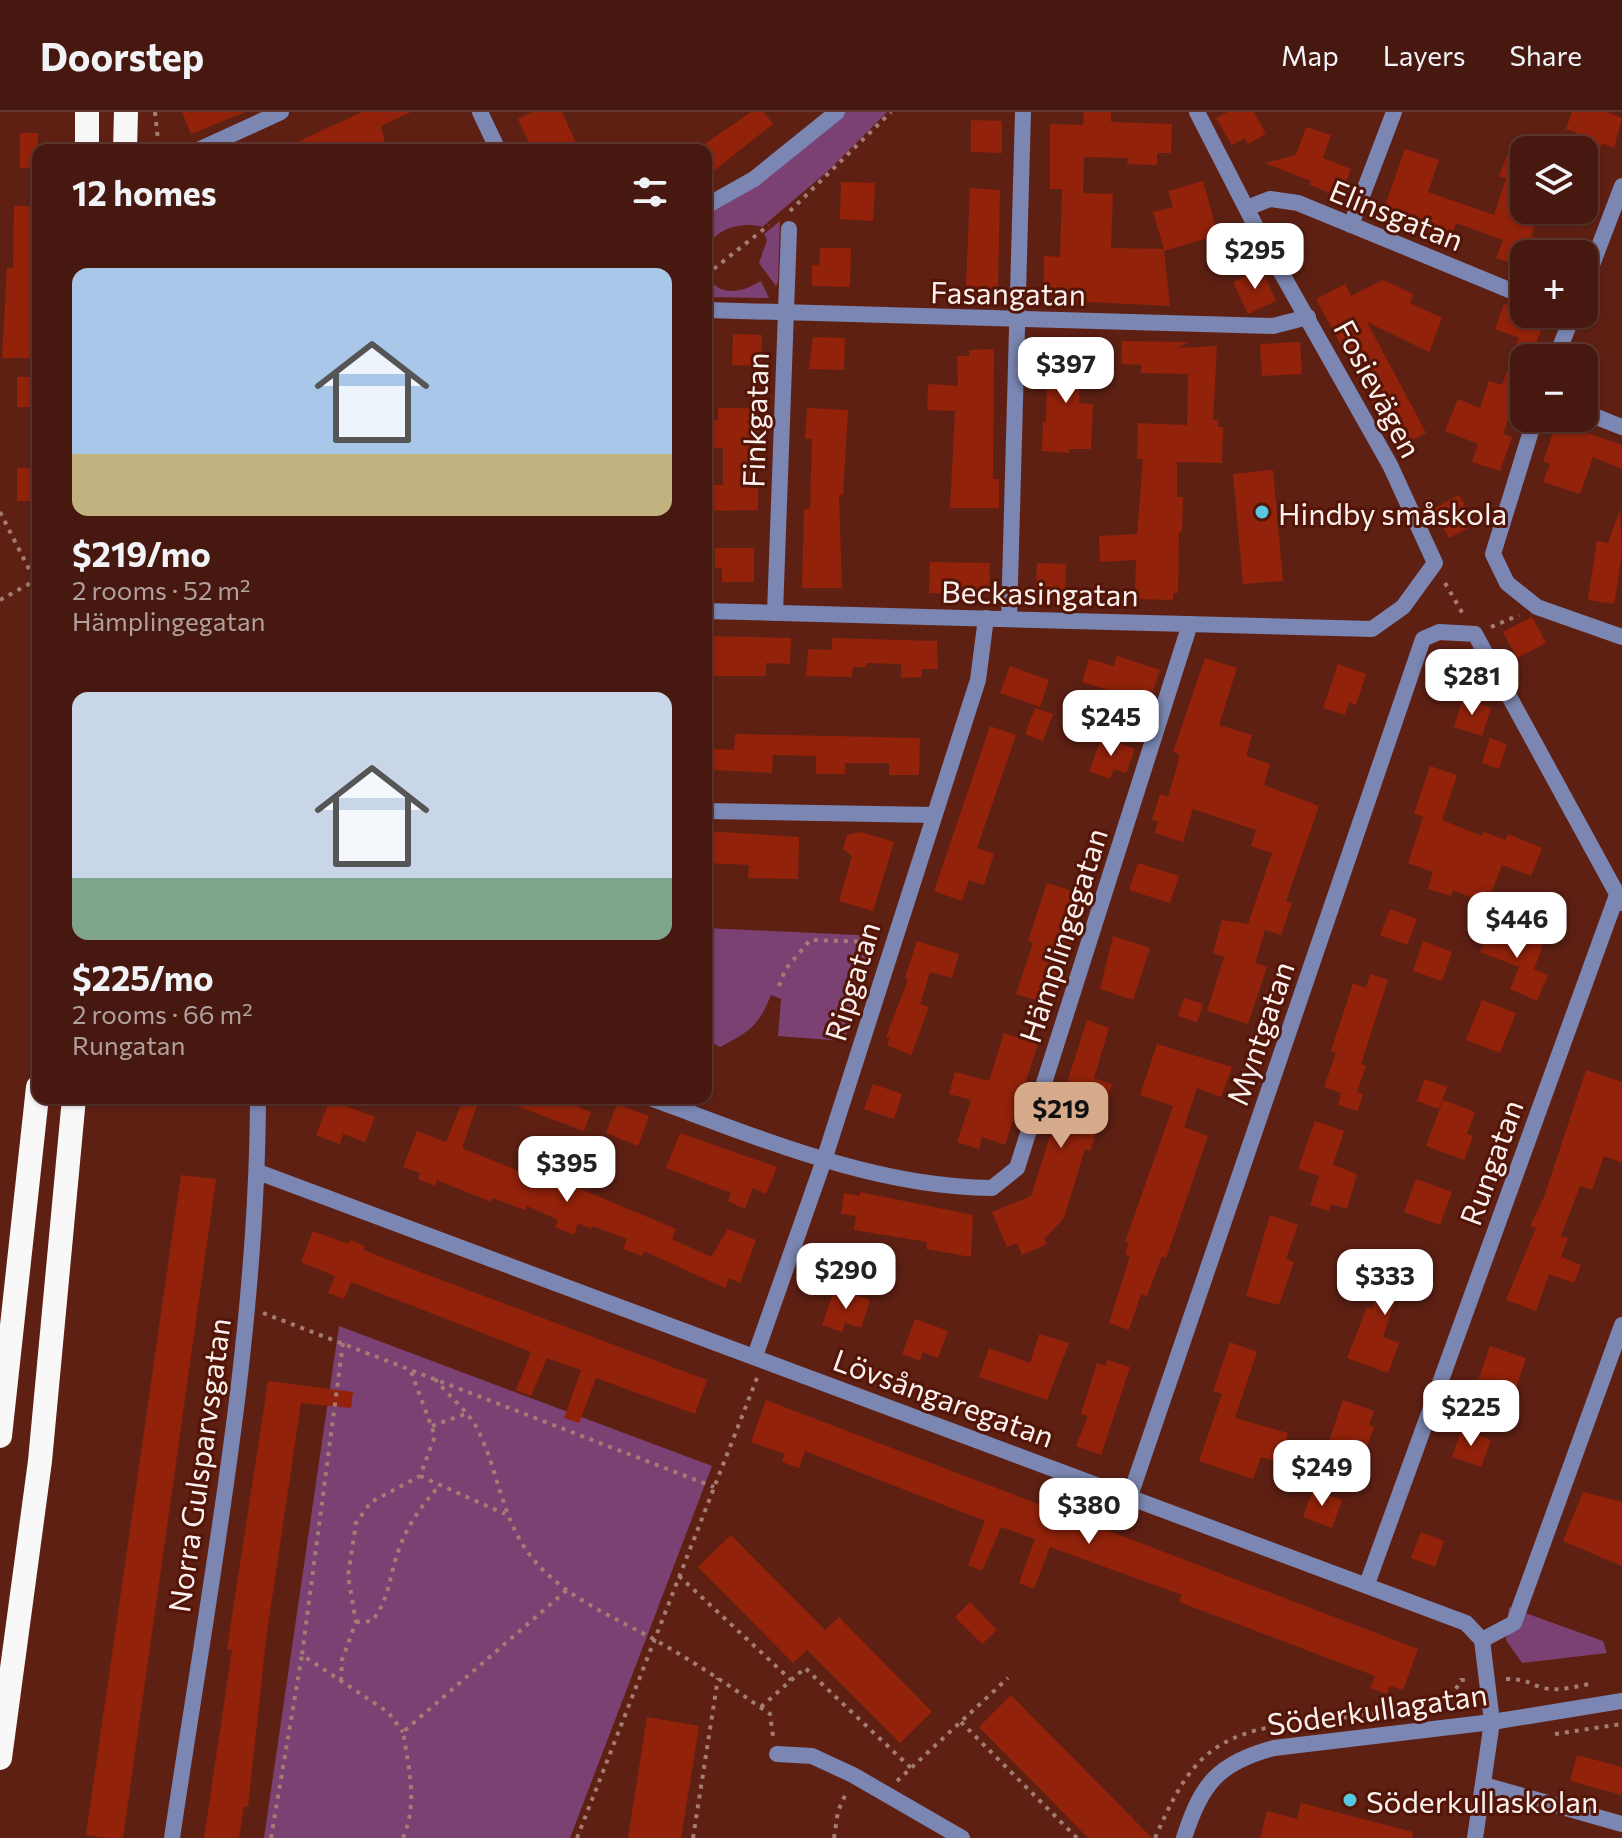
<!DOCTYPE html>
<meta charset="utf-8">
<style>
body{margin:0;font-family:Commissioner,sans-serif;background:#4e2118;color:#f1f3f6;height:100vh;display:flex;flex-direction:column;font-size:30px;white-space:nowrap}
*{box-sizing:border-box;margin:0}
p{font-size:26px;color:#b0a09e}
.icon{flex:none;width:44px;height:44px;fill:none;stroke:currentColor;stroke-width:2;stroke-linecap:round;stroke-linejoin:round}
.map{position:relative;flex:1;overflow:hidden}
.drawer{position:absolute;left:32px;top:32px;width:680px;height:960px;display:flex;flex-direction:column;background:#47180f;border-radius:16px;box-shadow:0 2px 6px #0004,0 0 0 2px #5f372f}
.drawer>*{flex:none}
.buttons{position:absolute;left:1510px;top:24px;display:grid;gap:16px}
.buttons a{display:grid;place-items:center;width:88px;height:88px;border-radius:16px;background:#47180f;box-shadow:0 2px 6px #0004,0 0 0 2px #5f372f;font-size:40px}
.price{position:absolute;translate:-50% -68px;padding:0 18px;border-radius:16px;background:#fff;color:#222;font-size:26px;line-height:52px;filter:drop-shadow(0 2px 4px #0008)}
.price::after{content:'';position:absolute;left:50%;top:48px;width:24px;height:18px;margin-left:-12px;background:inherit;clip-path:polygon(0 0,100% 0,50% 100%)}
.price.selected{background:#d6ab8b;color:#111}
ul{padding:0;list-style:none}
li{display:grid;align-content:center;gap:16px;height:424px;padding:0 40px}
li span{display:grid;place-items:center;height:248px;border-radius:16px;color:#555}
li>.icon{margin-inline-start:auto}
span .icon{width:144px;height:144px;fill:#fffc;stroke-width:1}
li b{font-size:34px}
h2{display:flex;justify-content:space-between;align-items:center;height:96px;padding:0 40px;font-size:34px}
header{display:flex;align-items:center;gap:48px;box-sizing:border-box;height:112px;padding:0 40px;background:#47180f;border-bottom:2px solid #5f372f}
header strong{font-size:38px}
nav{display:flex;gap:44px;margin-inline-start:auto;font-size:28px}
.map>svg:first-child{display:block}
</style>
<header>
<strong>Doorstep</strong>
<nav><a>Map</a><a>Layers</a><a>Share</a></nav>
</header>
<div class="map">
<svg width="1622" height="1726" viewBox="0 0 1622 1726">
<rect width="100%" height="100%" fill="#5f2014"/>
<g fill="#7b4172">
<path d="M842 0H887L829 58 762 115C741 109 714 117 706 138V99Z"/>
<polygon points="780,109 778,170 776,174 759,151 767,128 764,122"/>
<path d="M706 162C719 186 741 181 761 169L769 186 706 185Z"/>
<path d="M706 816 878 824 844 929 778 924 781 887 771 883C758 915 750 919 720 935L706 928Z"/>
<polygon points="339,1214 712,1354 570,1726 264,1726"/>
<polygon points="1509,1495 1603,1529 1607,1541 1522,1551 1506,1528"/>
</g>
<g fill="#93220a">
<polygon points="182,0 245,0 191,22"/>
<polygon points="362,0 411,0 381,14 387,38 280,38"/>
<polygon points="532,0 562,0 579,38 532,38 518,7"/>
<polygon points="751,0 764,0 773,12 706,65 706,31"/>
<polygon points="1084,0 1111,0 1111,10 1172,12 1171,41 1157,41 1157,53 1127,52 1128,46 1084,45 1083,81 1113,82 1111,136 1164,137 1153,100 1173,95 1168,79 1203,69 1218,123 1164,139 1170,194 1067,189 1067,178 1044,178 1044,144 1060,145 1062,77 1050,77 1050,12 1083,13"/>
<polygon points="1227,0 1254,0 1266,22 1248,32 1245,26 1232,33 1216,6"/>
<polygon points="1572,0 1607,0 1622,6 1614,36 1602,31 1586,76 1584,24 1566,17"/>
<polygon points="971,8 1002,9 1002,41 971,40"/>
<polygon points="1306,15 1331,23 1323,46 1351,57 1340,85 1310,73 1311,69 1265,51 1296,43"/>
<rect x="20" y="21" width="18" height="35"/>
<polygon points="1521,25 1524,108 1535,112 1531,124 1573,142 1524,142 1524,155 1496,146 1503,128 1456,111 1451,126 1382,102 1405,37 1439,48 1428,80 1494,103 1506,67 1499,64 1510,36 1517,38"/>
<polygon points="841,70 875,71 873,109 840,107"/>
<polygon points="970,76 1000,78 998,176 966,176"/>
<polygon points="14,94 38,94 34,190 30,190 30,246 2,246 7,156 13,156"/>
<polygon points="820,136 851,136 850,175 812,174 812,153 819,153"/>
<polygon points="1261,156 1276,189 1248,202 1233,170"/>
<polygon points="1383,168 1413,182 1410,191 1442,206 1429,240 1367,210 1426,321 1397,336 1316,187 1345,172 1351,184"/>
<polygon points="1504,192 1545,207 1531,246 1524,246 1524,262 1503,322 1512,325 1500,359 1472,350 1478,332 1445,319 1458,287 1480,296 1489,269 1502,273 1519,226 1495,217"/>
<polygon points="733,222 762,223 761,254 732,253"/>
<polygon points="813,225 845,226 844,258 809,257"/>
<polygon points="1122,229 1189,230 1176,236 1217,234 1213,308 1218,308 1218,315 1223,315 1222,351 1177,350 1177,385 1183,385 1182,420 1179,420 1178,481 1173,481 1173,488 1135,487 1136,448 1100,450 1099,424 1137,422 1143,347 1137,347 1138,311 1187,313 1188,262 1141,261 1141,253 1121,252"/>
<polygon points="1300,230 1302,262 1262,264 1260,232"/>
<polygon points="994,237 993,367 999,367 999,396 950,396 955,299 927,298 928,272 958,274 957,244 969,244 969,238"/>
<polygon points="1048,237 1081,238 1079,291 1093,292 1091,337 1070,337 1070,341 1042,339 1043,310 1046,310"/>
<rect x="17" y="265" width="21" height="30"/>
<polygon points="718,296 758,296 758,398 706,399 706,373 723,373 723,336 707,336 707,308 718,308"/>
<polygon points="807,296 848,298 843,383 839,383 842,476 802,476 804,397 810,397 812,327 805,327"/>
<polygon points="1557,310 1622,333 1622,357 1593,345 1580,382 1543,370 1550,352 1543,349"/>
<rect x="17" y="356" width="21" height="33"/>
<polygon points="1273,358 1283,469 1243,472 1233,362"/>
<polygon points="1459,383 1475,412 1449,426 1433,397"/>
<polygon points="1620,398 1622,442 1614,492 1588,488 1597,429 1608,431"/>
<polygon points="715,436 754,436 754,470 722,470 722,456 715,456"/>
<polygon points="930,450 990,451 989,482 929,481"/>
<polygon points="1037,451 1066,452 1065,484 1036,483"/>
<polygon points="1532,505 1546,531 1517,546 1503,520"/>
<polygon points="706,524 791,526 790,552 766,551 766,564 706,564"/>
<polygon points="832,526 937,529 938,557 922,557 922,565 901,566 901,552 867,551 866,555 853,555 852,565 806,564 808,537 832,538"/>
<polygon points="1117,544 1160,558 1151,585 1132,579 1128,591 1104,583 1106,577 1082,570 1089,547 1114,554"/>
<polygon points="1205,546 1237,556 1219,613 1252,623 1246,644 1270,652 1264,673 1319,694 1286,789 1292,791 1281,823 1265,818 1255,851 1267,855 1248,912 1207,899 1224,845 1213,841 1222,808 1248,812 1272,741 1251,734 1256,718 1193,697 1183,730 1155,721 1158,709 1152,708 1160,682 1168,685 1178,651 1179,642 1173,640"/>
<polygon points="1338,552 1366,562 1356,593 1349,590 1345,603 1323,596"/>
<polygon points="1010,554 1049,568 1040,595 1000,581"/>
<polygon points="1463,586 1491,596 1482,624 1454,615"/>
<polygon points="1035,596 1053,602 1043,629 1025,622"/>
<polygon points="990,614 1016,623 977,736 994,742 984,773 969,768 962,789 934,779"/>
<polygon points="735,622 920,626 919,663 889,663 889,651 845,651 845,662 816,662 816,644 773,643 772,661 712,658 713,637 734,638"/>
<polygon points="1102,625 1135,637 1126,661 1114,657 1110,667 1089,659"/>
<polygon points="1490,626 1507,632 1499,657 1482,651"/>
<polygon points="1430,654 1457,663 1442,708 1482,724 1484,720 1505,728 1508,722 1542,736 1531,764 1502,753 1487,792 1453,778 1451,784 1428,777 1433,760 1408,751 1423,705 1414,701"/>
<polygon points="706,719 799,725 798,767 748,766 749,753 706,751"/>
<polygon points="861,720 894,730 873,799 839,789 852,744 843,737 847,723"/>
<polygon points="1138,751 1179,764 1170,791 1129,778"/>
<polygon points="1047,771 1088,784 1055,885 1039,880 1036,888 1016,882 1033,831 1028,829"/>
<polygon points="1390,797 1417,807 1407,833 1380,823"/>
<polygon points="1491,813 1543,833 1534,857 1548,863 1537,889 1510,877 1519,855 1480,840"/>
<polygon points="1113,824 1150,836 1133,888 1100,877"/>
<polygon points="917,829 959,842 952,866 930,860 920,892 929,895 911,943 887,933 890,926 886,925 908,868 905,866"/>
<polygon points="1423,829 1452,840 1442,869 1413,859"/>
<polygon points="1370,862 1388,868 1361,952 1366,954 1357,980 1363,982 1358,999 1338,993 1341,981 1324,975 1336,941 1331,939 1353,871 1366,876"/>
<polygon points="1184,886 1203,892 1197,910 1178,904"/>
<polygon points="1482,888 1516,901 1500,941 1466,928"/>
<polygon points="1087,908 1109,916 1094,966 1112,972 1090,1039 1085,1037 1064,1106 1044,1127 1047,1132 1022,1143 1017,1131 1007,1135 992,1100 1031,1084"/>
<polygon points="1004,921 1038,932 1005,1033 982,1025 979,1037 957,1030 971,988 949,982 955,960 989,969"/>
<polygon points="1157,932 1232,955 1221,985 1197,976 1184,1015 1208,1024 1166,1146 1162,1144 1147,1184 1141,1182 1129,1218 1109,1211 1130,1144 1125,1143 1129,1131 1125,1130 1173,994 1140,983"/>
<polygon points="1586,958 1622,970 1622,1051 1604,1044 1592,1078 1580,1074 1561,1124 1568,1126 1561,1145 1581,1153 1574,1171 1549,1162 1536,1199 1506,1188 1536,1116 1530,1114 1544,1085"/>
<polygon points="1425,967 1447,975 1439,997 1417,989"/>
<polygon points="873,972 902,982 894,1007 864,997"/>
<polygon points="464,986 479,988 462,1036 566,1078 569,1072 676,1117 672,1127 711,1145 728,1117 756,1128 740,1171 729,1166 725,1176 644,1139 642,1144 623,1137 627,1127 592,1114 591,1117 578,1111 574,1123 555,1115 558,1108 527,1094 525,1098 492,1086 491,1090 437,1068 435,1074 418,1067 420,1061 403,1055 417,1019 446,1030"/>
<polygon points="495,986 583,986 579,996 591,1000 584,1019"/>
<polygon points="330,988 375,1005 365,1030 343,1022 340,1032 316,1023"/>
<polygon points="1443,988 1475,1000 1467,1022 1473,1024 1464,1048 1426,1034"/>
<polygon points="617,992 649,1004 638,1034 606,1021"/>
<polygon points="1315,1009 1344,1019 1333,1053 1357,1062 1347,1097 1331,1092 1329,1099 1310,1093 1319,1064 1298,1057"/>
<polygon points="680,1021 777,1055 766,1082 753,1076 745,1097 728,1089 731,1081 666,1056"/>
<polygon points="181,1063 216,1067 123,1726 107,1726 86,1723"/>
<polygon points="1416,1067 1452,1080 1440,1113 1404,1100"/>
<polygon points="860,1080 973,1103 971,1145 926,1137 927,1130 854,1118 856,1104 841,1102 844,1081 860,1084"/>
<polygon points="1270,1103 1298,1113 1286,1147 1294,1150 1279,1193 1246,1184"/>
<polygon points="313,1119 348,1132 350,1128 365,1134 364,1138 412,1157 707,1268 695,1302 596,1266 579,1311 564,1306 581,1258 547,1246 531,1284 516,1278 531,1240 351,1170 344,1187 328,1181 335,1164 301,1150"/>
<polygon points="1408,1143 1425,1148 1412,1187 1397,1182 1383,1225 1399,1231 1388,1261 1347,1246 1367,1195 1372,1197 1379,1175 1384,1177 1392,1151 1404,1155"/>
<polygon points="835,1176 870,1188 861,1216 845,1211 842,1220 822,1213"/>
<polygon points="915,1207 948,1219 938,1246 923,1240 920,1249 902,1242"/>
<polygon points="1039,1222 1069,1231 1047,1288 979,1265 989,1236 1030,1251"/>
<polygon points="1230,1230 1257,1240 1235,1306 1288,1321 1283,1339 1278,1338 1275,1349 1261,1345 1253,1367 1199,1349 1222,1282 1213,1279"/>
<polygon points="1490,1234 1526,1246 1514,1281 1478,1269"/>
<polygon points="1107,1248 1130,1255 1101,1343 1076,1334 1088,1304 1081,1302 1097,1251 1106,1254"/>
<polygon points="268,1269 353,1280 351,1296 301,1291 266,1527 248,1695 244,1694 239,1726 204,1726 232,1538 227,1537"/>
<polygon points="766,1288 1418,1537 1403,1578 1390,1574 1387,1582 1370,1576 1375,1564 1179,1490 1182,1483 1050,1435 1034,1477 1019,1471 1035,1427 1001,1415 982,1459 968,1453 985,1409 805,1339 799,1356 782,1350 785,1342 751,1330"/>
<polygon points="1343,1288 1374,1299 1369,1313 1374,1315 1364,1344 1328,1332"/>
<polygon points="1462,1317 1491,1328 1481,1355 1452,1345"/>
<polygon points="1313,1377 1342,1388 1332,1416 1303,1405"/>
<polygon points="1583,1380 1622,1390 1622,1454 1563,1429"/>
<polygon points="1421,1420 1444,1429 1435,1455 1411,1446"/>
<polygon points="731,1423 825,1518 839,1505 932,1600 900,1631 807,1538 793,1551 698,1455"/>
<polygon points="970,1490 997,1518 982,1532 955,1505"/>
<polygon points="1011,1583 1152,1726 1088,1726 1045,1682 979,1615"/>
<polygon points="647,1605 699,1614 681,1726 628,1726"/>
<polygon points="1577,1643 1622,1655 1622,1683 1570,1669"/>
<polygon points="1301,1691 1413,1720 1412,1726 1260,1726 1267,1699 1297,1707"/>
</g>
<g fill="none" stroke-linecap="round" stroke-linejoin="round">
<g stroke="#a37c74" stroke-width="4" stroke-dasharray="4 6" stroke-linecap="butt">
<polyline points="155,0 159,38"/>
<polyline points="790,99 891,0"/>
<polyline points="706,163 769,113"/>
<polyline points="0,400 35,469"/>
<polyline points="1445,471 1463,502"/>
<polyline points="0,488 38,467"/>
<polyline points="1491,515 1519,503"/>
<polyline points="779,874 785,858 810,828 874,830"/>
<polyline points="263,1201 714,1375"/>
<polyline points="343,1231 302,1543 388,1600 403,1620"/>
<path d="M435 1267C448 1283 469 1300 478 1318 502 1367 501 1417 544 1459 577 1491 618 1507 657 1529 696 1551 733 1576 770 1602L773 1624"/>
<polyline points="432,1314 465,1302"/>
<polyline points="420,1364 505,1402"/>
<polyline points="679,1464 791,1568"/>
<path d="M356 1510 372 1509C390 1487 389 1463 399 1437 408 1412 422 1393 440 1373"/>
<path d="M1506 1567C1528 1567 1526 1571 1544 1576 1559 1580 1576 1574 1590 1572"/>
<polyline points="341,1569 342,1548 356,1510 348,1464 356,1411 371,1390 420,1364 435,1324 410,1257"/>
<polyline points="761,1595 805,1556 911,1656"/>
<polyline points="961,1610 1077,1726"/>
<polyline points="1303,1611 1430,1594 1453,1582 1461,1568 1469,1568"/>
<polyline points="1555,1622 1622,1612"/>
<polyline points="897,1669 1008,1566"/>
<polyline points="271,1726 302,1543"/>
<path d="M403 1726C418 1690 409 1658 403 1620L567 1478"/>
<polyline points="577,1726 757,1266"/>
<polyline points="693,1726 718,1566"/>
<polyline points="834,1726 838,1699 847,1679"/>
<path d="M1155 1726C1181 1668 1199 1630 1266 1616"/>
</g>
<g stroke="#7b86b2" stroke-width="16">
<polyline points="480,0 498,38"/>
<polyline points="198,38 281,0"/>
<polyline points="706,94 754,67 837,0"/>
<polyline points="1247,96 1270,87 1298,91 1524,184"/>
<polyline points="1351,113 1394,0"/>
<polyline points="1584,174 1622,74"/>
<polyline points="706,198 1273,214 1308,205"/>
<polyline points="1556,246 1573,202"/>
<polyline points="1584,300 1622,315"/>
<polyline points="1535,306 1493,442 1507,471 1537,495 1622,525"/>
<polyline points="706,499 1372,517 1403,495 1435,451 1390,353 1260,123 1197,0"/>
<polyline points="775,501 789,117"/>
<polyline points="1009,507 1023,0"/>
<polyline points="706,699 933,703"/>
<path d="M650 986C760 1026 874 1075 992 1076L1017 1056 1190 512"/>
<polyline points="258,1060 1466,1511 1482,1528 1492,1610 1475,1726"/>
<polyline points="755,1244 824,1048 978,568 986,506"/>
<polyline points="1130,1384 1423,527 1439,520 1475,522 1622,791"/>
<polyline points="1367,1472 1617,783"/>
<polyline points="1482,1528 1514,1511 1622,1213"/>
<polyline points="777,1642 812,1644 853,1663 962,1726"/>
<polyline points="1484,1673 1622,1712"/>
<path d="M172 1726C208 1481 257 1234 258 986"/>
</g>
<path stroke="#7b86b2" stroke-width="16" d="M1184 1726C1201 1672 1218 1651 1274 1636L1492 1610 1622 1589"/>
<g stroke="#f8f8f8" stroke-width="24">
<polyline points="87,38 87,0"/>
<polyline points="125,38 126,0"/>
<polyline points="0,1324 38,975"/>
<polyline points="0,1646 40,1349 74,986"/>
</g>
</g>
<g fill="#56c9e1" stroke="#531508" stroke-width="3">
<circle cx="1262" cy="400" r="8"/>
<circle cx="1350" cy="1688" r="8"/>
</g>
<g text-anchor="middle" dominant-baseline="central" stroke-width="6" stroke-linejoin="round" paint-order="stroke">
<g font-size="30" fill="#faf1ef" stroke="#531508">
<text transform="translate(1397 102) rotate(22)">Elinsgatan</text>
<text transform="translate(1008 180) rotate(1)">Fasangatan</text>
<text transform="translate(1379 276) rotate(62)">Fosievägen</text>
<text transform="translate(754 308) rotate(-88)">Finkgatan</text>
<text transform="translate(1040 480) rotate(1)">Beckasingatan</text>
<text transform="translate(1062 823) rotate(-72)">Hämplingegatan</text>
<text transform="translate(851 869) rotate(-73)">Ripgatan</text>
<text transform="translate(1259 921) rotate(-71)">Myntgatan</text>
<text transform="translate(1490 1050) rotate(-70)">Rungatan</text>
<text transform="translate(944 1285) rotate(20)">Lövsångaregatan</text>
<text transform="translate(198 1353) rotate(-82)">Norra Gulsparvsgatan</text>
<text transform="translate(1377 1596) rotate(-8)">Söderkullagatan</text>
</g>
<g font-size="30" fill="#faf1ef" stroke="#531508" text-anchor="start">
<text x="1278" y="400">Hindby småskola</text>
<text x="1366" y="1688">Söderkullaskolan</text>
</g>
</g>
</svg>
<div class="buttons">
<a><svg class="icon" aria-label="layers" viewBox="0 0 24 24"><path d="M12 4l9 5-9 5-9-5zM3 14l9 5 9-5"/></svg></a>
<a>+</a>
<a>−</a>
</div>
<b class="price" style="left:1255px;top:179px">$295</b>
<b class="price" style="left:1066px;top:293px">$397</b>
<b class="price" style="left:1472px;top:605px">$281</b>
<b class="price" style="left:1111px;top:646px">$245</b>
<b class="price" style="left:1517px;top:848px">$446</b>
<b class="price selected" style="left:1061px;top:1038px">$219</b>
<b class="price" style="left:567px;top:1092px">$395</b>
<b class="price" style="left:846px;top:1199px">$290</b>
<b class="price" style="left:1385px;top:1205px">$333</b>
<b class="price" style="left:1471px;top:1336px">$225</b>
<b class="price" style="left:1322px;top:1396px">$249</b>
<b class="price" style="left:1089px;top:1434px">$380</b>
<section class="drawer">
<h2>12 homes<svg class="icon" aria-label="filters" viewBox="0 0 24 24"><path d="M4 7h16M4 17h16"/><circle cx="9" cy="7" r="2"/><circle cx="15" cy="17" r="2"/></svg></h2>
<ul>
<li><span style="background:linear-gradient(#a9c7e8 75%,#c2b280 0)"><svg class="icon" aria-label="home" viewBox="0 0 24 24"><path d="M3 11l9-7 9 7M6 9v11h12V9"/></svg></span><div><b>$219/mo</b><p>2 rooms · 52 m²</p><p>Hämplingegatan</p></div></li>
<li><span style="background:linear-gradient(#c9d6e8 75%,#7fa58c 0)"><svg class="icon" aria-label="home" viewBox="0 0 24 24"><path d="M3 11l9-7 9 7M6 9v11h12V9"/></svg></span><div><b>$225/mo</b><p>2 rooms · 66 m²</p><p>Rungatan</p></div></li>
</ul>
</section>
</div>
